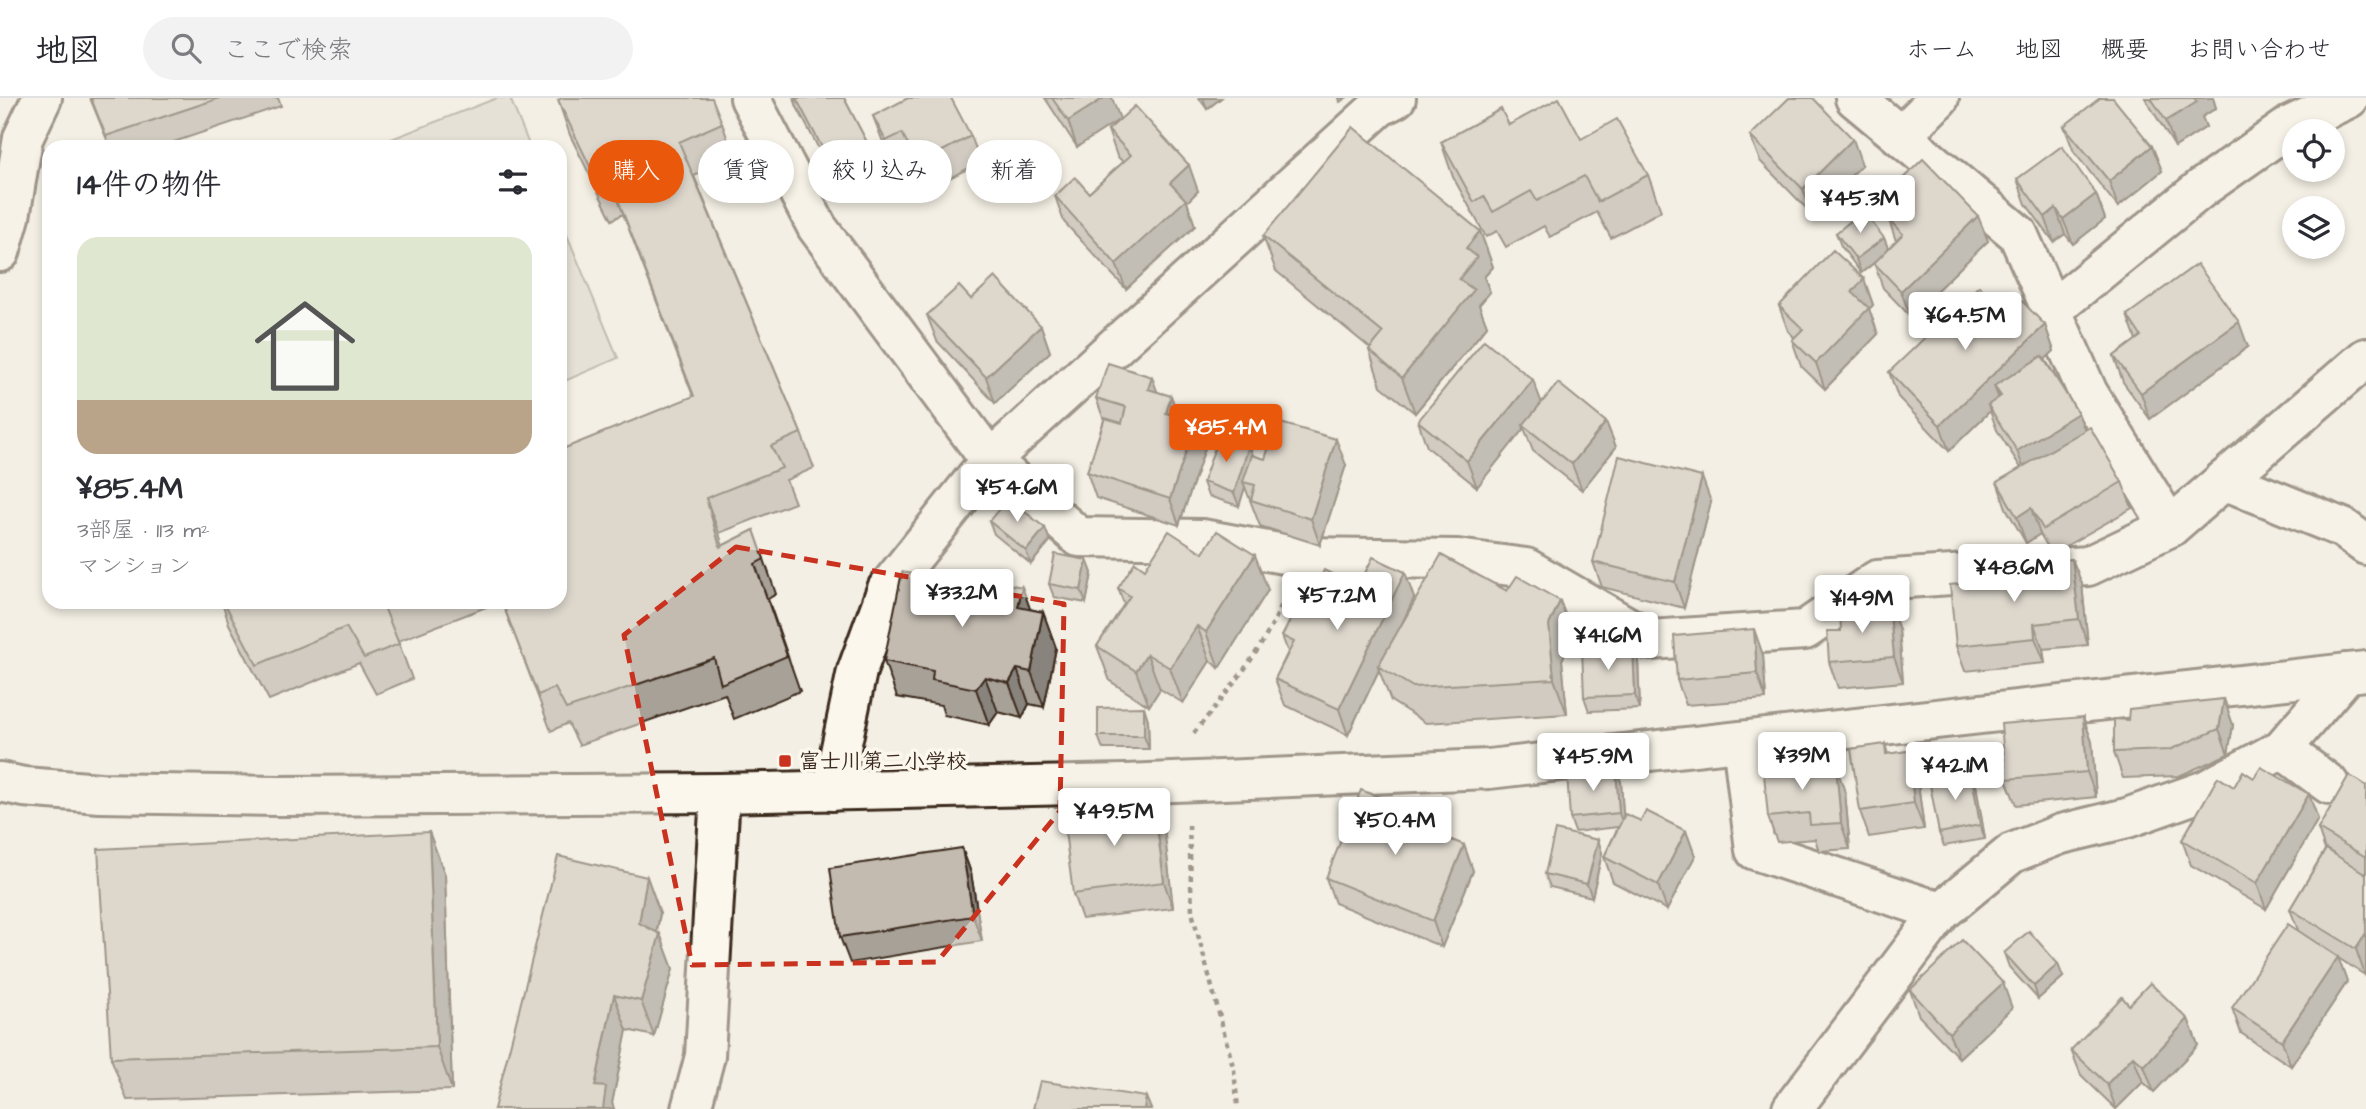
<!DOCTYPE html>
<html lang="ja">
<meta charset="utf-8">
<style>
body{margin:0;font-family:"Architects Daughter","Klee One",sans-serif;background:#f2f2f3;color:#2b2b33;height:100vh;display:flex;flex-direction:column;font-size:26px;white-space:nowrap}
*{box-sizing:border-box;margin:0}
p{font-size:23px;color:#7c7c81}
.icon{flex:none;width:38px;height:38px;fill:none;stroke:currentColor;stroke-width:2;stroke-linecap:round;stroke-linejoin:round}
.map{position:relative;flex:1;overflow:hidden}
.panel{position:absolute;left:42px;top:42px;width:525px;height:469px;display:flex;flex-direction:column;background:#fff;border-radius:21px;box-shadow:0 4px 10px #0003}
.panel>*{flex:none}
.guide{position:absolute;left:588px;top:42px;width:665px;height:63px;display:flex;gap:14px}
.controls{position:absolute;left:2282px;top:21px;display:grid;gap:14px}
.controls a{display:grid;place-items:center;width:63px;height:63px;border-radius:50%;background:#fff;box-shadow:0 4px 10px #0003;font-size:35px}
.price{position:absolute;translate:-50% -60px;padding:0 16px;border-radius:7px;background:#fff;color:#222;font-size:23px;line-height:46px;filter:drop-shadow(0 2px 4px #0008)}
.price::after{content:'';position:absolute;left:50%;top:42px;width:21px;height:16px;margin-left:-10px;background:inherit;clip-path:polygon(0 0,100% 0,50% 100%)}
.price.on{background:#ea580c;color:#fff}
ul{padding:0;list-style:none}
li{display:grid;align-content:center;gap:14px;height:371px;padding:0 35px}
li+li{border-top:2px solid #e1e1e2}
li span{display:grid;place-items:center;height:217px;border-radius:21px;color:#555}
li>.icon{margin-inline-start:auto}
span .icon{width:126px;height:126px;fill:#fffc;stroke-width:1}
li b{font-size:30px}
h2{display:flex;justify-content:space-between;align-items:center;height:84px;padding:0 35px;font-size:30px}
.chip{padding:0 24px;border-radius:32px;background:#fff;box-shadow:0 4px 10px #0003;font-size:24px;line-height:63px}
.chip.on{background:#ea580c;color:#fff}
header{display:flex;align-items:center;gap:42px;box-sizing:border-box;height:98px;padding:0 35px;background:#fff;border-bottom:2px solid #e1e1e2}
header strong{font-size:33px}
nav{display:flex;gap:38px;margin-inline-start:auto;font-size:24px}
.search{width:490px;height:63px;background:#f2f2f3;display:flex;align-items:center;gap:18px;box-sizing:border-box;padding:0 24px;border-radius:38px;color:#7c7c81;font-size:26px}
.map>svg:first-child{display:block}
</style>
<header>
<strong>地図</strong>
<div class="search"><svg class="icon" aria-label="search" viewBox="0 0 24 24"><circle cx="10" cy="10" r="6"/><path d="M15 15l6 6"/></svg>ここで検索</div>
<nav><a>ホーム</a><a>地図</a><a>概要</a><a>お問い合わせ</a></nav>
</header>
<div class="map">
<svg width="2366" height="1011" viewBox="0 0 2366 1011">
<rect width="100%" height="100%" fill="#f3efe4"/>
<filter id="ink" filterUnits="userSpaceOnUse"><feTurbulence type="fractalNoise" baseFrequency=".0143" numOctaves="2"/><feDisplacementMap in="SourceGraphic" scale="14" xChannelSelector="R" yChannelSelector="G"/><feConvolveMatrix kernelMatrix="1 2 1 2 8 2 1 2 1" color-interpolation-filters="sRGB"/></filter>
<g filter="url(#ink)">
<g fill="#d8d1c6" stroke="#8a7e72" stroke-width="2">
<polygon points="497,0 510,0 530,49 371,49"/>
<polygon points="560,120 618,260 560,285"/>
</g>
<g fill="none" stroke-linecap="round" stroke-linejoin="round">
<g stroke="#3b2a1e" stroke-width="44">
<g id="minor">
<polyline points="750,0 817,129 990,362 1079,439 1202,441 1300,459 1457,461 1526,470 1650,542 1805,532 1877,482 2088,468 2170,429 2366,260"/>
<polyline points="1855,0 2018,136 2088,295 2170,429"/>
<polyline points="1901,38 1939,0"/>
<polyline points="0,154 10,119 23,40 42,0"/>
<polyline points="2052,212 2203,89 2290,28 2349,0"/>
<polyline points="2224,382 2343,430 2366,447"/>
<polyline points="1742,643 1755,752 1941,814"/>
<polyline points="2282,651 2329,686"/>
<polyline points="0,684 24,689 100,695 280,698 720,695 1125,686 1489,671 2366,573"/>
<polyline points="832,693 857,573 887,491 990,362 1379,9 1396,0"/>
<polyline points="691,1011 705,958 720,695"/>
<polyline points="1792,1011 1941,814 2012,755 2061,736 2127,720 2206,692 2282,651 2347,575"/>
</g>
</g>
<g stroke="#3b2a1e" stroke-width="4.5" stroke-dasharray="5 5" stroke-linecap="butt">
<path d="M1194 635C1228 593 1264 552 1284 501"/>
<polyline points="1189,727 1192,814 1234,972 1238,1011"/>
</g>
<use href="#minor" stroke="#fbf7ec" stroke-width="38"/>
</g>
<g fill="#a8a197" stroke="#3b2a1e" stroke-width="2">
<polygon points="90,0 278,0 281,8 159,49 110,49"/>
<polygon points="794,0 844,0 871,52 880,77 843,97 797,9"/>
<polygon points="1045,0 1112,0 1077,49"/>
<polygon points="1199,0 1221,0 1207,11"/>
<polygon points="2145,0 2213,0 2216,10 2202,19 2206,29 2175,49"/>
<polygon points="558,2 722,25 734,60 694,78 801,335 814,370 786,382 795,405 719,435 722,448 754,432 776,496 768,501 800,593 734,621 725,596 579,647 568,625 551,633 502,504 693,298 623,116 612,122 570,37"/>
<polygon points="873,18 971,38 981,64 928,91 912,60 895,69 883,44"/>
<polygon points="1509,27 1581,41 1648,77 1661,113 1611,140 1597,114 1550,139 1544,128 1506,149 1497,133 1486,139 1453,79 1441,44"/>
<polygon points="2064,28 2152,48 2162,73 2118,109 2074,54"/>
<polygon points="1108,32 1198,93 1187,104 1195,128 1126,191 1064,124 1055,98 1089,95 1123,64 1117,58"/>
<polygon points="1750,38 1862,67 1812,116 1760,63"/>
<polygon points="2017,81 2096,96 2105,121 2073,146 2065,136 2054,144 2026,106"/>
<polygon points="1895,88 1988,143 1910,218 1883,190 1874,165 1861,175 1841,148 1836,135 1884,140 1888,150 1896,143 1889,122 1902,109"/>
<polygon points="1480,133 1493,169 1484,179 1490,194 1479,207 1487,228 1415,315 1381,288 1369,252 1370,250 1276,173 1263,138"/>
<polygon points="1864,181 1873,207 1869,211 1878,236 1825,291 1801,268 1792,242 1794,239 1788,233 1779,208"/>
<polygon points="971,201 1041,228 1050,254 995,305 937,243 927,217"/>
<polygon points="2004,213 2045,227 2054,253 2045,261 2078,315 2085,333 2122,384 2132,410 2052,456 2040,436 2026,445 2006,410 1997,384 2021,370 1997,332 1990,313 1949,353 1898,299 1889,274"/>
<polygon points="2127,217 2248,249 2150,321 2123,284 2114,258 2136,242"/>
<polygon points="1157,294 1171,298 1179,319 1196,324 1205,350 1179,427 1096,400 1087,374 1104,322 1096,300"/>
<polygon points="1542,305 1606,324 1616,349 1582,392 1533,353 1524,330 1477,389 1427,349 1418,323"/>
<polygon points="1249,347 1253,358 1265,361 1346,367 1320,447 1260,428 1245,389 1239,408 1208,398 1203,384"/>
<polygon points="1711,404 1684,510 1602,489 1593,464"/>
<polygon points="989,423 1045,430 1050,443 1031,466 994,436"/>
<polygon points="1203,455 1268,492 1219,570 1210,563 1183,605 1160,591 1149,608 1110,583 1097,548 1124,506 1118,490 1145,471"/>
<polygon points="2072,461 2082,486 2088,547 2043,551 2045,565 1965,573 1956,548 2017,480"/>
<polygon points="1087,462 1092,475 1086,505 1054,499 1049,486"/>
<polygon points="942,482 1022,489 1030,511 1043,514 1056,550 1044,609 1029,606 1022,620 998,614 989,627 944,617 941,607 897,599 884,563"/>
<polygon points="1358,489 1414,500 1402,525 1507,493 1560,503 1573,538 1562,562 1567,616 1426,625 1391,603 1379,572 1348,637 1285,607 1275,581 1288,554 1282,538 1305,514"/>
<polygon points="222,504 499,504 398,543 412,581 376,596 359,565 269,602 229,526"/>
<polygon points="1899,531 1903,584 1838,590 1829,564 1841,533"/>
<polygon points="1763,557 1766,601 1686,607 1677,582"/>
<polygon points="1638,561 1640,611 1589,613 1584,599"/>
<polygon points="2224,601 2233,627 2228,656 2179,678 2123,680 2114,654 2128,622"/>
<polygon points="1144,609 1148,622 1149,651 1103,651 1098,638"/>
<polygon points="2083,619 2092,644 2096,699 2016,707 2006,681"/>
<polygon points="1885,646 1888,656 1908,653 1917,679 1924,731 1869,739 1860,713"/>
<polygon points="1805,662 1809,671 1845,694 1850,751 1819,753 1815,741 1777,744 1768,719"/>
<polygon points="1616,671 1621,684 1623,720 1686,733 1695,758 1667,812 1613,784 1604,759 1618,729 1575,734 1570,720"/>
<polygon points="1976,687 1985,741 1944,748 1939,735"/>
<polygon points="2366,688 2366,875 2365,877 2338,860 2347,884 2291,968 2241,935 2232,910 2298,832 2290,811 2325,752 2318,731"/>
<polygon points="2234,689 2318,721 2266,811 2191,767 2182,742"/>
<polygon points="1164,730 1173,810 1082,821 1073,796"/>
<polygon points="429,734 445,777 452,992 127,1002 111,960"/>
<polygon points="1437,736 1464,747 1473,773 1442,849 1335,805 1326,780"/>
<polygon points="1598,742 1602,755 1592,799 1550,789 1545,776"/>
<polygon points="962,750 971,775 982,843 850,865 840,839"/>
<polygon points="647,779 660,815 657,834 660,836 673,871 654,938 627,932 612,1005 614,1011 494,1011"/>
<polygon points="2004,855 2063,879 2038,901 2009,869"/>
<polygon points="1910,892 2012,910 1959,960 1919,918"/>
<polygon points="2129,907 2188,921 2198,947 2154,994 2143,984 2116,1011 2081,977 2071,952"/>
</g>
<g fill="#88837b" stroke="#3b2a1e" stroke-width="2">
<polygon points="1104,0 1112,0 1120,21 1077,49 1068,23"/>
<polygon points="1203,0 1221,0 1207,11"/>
<polygon points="1339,0 1346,0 1340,4"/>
<polygon points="2193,0 2213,0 2216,10 2202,19 2206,29 2175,49 2166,23"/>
<polygon points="1853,41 1862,67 1812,116 1803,91"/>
<polygon points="2152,48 2162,73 2118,109 2109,83"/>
<polygon points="1189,67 1198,93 1187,104 1195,128 1126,191 1116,166 1170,85"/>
<polygon points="2096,96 2105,121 2073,146 2063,121"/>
<polygon points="2056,110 2065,136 2054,144 2045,119"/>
<polygon points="1978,118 1988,143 1910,218 1901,193"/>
<polygon points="1480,133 1493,169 1484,179 1490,194 1479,207 1487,228 1415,315 1402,280 1466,150"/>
<polygon points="1884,140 1889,153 1861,175 1856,161"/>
<polygon points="1864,181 1873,207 1869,211 1878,236 1825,291 1816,265 1852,194"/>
<polygon points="2239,224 2248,249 2150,321 2141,295"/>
<polygon points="2045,227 2054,253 2002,302 1994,288 2000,304 1988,307 1990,313 1949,353 1940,327"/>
<polygon points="1041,228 1050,254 995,305 986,279"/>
<polygon points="1152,279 1161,304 1148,291"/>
<polygon points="1533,282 1543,308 1523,327 1524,330 1477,389 1467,363"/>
<polygon points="1171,298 1180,324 1166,315"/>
<polygon points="2078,315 2088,340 2027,379 2017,353"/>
<polygon points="1196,324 1205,350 1179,427 1170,401"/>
<polygon points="1606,324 1616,349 1582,392 1572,366"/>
<polygon points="1336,341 1346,367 1320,447 1311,421"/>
<polygon points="1249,347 1254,360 1243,384 1245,389 1239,408 1234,395"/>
<polygon points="1702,379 1711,404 1684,510 1675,484"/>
<polygon points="706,400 719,435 733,484 720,449"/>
<polygon points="2031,410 2040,436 2026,445 2017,419"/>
<polygon points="1045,430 1050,443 1031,466 1026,453"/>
<polygon points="1255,457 1268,492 1219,570 1206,534"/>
<polygon points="2072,461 2082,486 2088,547 2079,521"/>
<polygon points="1087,462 1092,475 1086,505 1081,492"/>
<polygon points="1405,474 1414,500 1381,570 1378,568 1379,572 1348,637 1339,611"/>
<polygon points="1022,489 1035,524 1018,509"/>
<polygon points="1560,503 1573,538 1562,562 1567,616 1554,581 1549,527"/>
<polygon points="1889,506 1899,531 1903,584 1894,559"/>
<polygon points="1043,514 1056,550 1044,609 1031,574"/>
<polygon points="2034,526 2043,551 2045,565 2035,540"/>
<polygon points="1197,528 1210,563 1183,605 1170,570"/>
<polygon points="1754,531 1763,557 1766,601 1757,575"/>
<polygon points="1633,548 1638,561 1640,611 1635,597"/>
<polygon points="1147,556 1160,591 1149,608 1136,573"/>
<polygon points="1017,571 1029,606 1022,620 1009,585"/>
<polygon points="985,579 998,614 989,627 976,591"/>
<polygon points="2224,601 2233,627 2228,656 2219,631"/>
<polygon points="1144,609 1148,622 1149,651 1144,638"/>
<polygon points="2083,619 2092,644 2096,699 2087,674"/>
<polygon points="1908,653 1917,679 1924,731 1914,705"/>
<polygon points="1836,668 1845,694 1850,751 1841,725"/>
<polygon points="1616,671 1621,684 1624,729 1619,715"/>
<polygon points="1971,673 1976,687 1985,741 1980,727"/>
<polygon points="2309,696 2318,721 2266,811 2257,785"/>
<polygon points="1154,705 1164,730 1173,810 1164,784"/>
<polygon points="1431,720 1440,746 1426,732"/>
<polygon points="1686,733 1695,758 1667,812 1658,787"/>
<polygon points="429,734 445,777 452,992 437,949"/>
<polygon points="1598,742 1602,755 1592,799 1587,786"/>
<polygon points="1464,747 1473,773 1442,849 1433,823"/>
<polygon points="962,750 971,775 982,843 973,818"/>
<polygon points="647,779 660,815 652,860 639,825"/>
<polygon points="2366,835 2366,875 2365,877 2356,851"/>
<polygon points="660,836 673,871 654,938 641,903"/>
<polygon points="2338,859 2347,884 2291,968 2282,943"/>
<polygon points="2058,866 2063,879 2038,901 2034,888"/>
<polygon points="2003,885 2012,910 1959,960 1949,935"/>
<polygon points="614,897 627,932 612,1005 614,1011 603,1011 595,988"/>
<polygon points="2188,921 2198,947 2154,994 2144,968"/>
<polygon points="2133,958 2143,984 2116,1011 2107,986"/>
<polygon points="1146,999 1151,1011 1144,1011"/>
</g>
<g fill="#c3bbb0" stroke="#3b2a1e" stroke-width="2">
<polygon points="91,0 220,0 106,38"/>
<polygon points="562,0 712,0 722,25 679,44 801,335 771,348 782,370 706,400 720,449 754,432 764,461 755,466 787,558 721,586 714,560 566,611 555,590 538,597 502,504 560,504 560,352 694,298 610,81 599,87 558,2"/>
<polygon points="796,0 844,0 871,52 834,72"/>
<polygon points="908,0 951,0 971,38 918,66 902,35 886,43 873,18"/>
<polygon points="1052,0 1104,0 1068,23"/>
<polygon points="1559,0 1581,41 1617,21 1648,77 1598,104 1584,78 1537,103 1531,93 1493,114 1484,98 1474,104 1441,44 1501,11 1509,27"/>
<polygon points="1789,0 1813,0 1853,41 1803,91 1750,38"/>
<polygon points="2100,0 2113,0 2152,48 2109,83 2064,28"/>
<polygon points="2151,0 2194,0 2197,4 2166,23"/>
<polygon points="1135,8 1189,67 1170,85 1186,102 1116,166 1055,98 1075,79 1089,95 1131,57 1108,32"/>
<polygon points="1353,29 1480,133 1466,150 1477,159 1459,181 1474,192 1402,280 1369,252 1383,235 1263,138"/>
<polygon points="2062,48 2096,96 2063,121 2056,110 2045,119 2017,81"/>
<polygon points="1923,61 1978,118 1901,193 1874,165 1903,136 1889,122 1909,103 1895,88"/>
<polygon points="1863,113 1884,140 1856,161 1836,135"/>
<polygon points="1833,152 1864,181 1852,194 1869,210 1816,265 1792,242 1803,231 1779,208"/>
<polygon points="2197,166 2239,224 2141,295 2114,258 2141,238 2127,217"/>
<polygon points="995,179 1041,228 986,279 927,217 959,188 971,201"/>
<polygon points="1979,188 2004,213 2018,199 2045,227 1940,327 1889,274"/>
<polygon points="1484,242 1533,282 1467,363 1418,323"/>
<polygon points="2042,258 2078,315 2017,353 1988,307 2001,298 1994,288"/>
<polygon points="1108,265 1152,279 1148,291 1171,298 1166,315 1196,324 1170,401 1087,374 1105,320 1122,325 1126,309 1096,300"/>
<polygon points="1558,285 1606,324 1572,366 1523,327"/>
<polygon points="1277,324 1336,341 1311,421 1251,402 1255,387 1243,384 1252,357 1265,361"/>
<polygon points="2090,329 2122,384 2043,431 2031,410 2017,419 1997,384"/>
<polygon points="1219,337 1249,347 1234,395 1203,384"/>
<polygon points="1619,358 1702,379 1675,484 1593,464"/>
<polygon points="1008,400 1045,430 1026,453 989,423"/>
<polygon points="1169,433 1203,455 1217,433 1255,457 1206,534 1197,528 1170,570 1147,556 1136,573 1097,548 1130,498 1118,490 1135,464 1145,471"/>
<polygon points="1055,456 1087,462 1081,492 1049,486"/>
<polygon points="1441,457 1507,493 1517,478 1560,503 1549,527 1554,581 1413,589 1378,568"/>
<polygon points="1373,459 1405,474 1339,611 1275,581 1294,544 1282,538 1297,509 1305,514 1324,472 1358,489"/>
<polygon points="2072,461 2079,521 2034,526 2035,540 1956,548 1950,487 2017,480 2016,467"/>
<polygon points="944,473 1022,489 1018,509 1043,514 1031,574 1017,571 1009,585 985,579 976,591 932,582 933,573 884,563 902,474 942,482"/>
<polygon points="224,504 396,504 384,509 399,546 364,560 346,529 257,567"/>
<polygon points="1889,506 1894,559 1829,564 1827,533 1841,533 1840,511"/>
<polygon points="1754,531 1757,575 1677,582 1674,538"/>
<polygon points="1633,548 1635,597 1584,599 1582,550"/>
<polygon points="2224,601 2219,631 2169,652 2114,654 2114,621 2128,622 2129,611"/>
<polygon points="1144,609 1144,638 1098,638 1098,610"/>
<polygon points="2083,619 2087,674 2006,681 2001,626"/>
<polygon points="1885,646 1886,656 1908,653 1914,705 1860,713 1851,651"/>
<polygon points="1805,662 1805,671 1836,668 1841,725 1810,727 1809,715 1768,719 1763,665"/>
<polygon points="2261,669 2309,696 2257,785 2182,742 2218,679 2234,689 2243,673 2254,680"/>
<polygon points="1616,671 1619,715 1570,720 1567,675"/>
<polygon points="1971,673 1980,727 1939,735 1929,681"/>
<polygon points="2349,677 2366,688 2366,759 2318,731"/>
<polygon points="1361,692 1431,720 1426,732 1464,747 1433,823 1326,780"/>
<polygon points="1154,705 1164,784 1073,796 1063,717"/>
<polygon points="1646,713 1686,733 1658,787 1604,759 1625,716 1641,723"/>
<polygon points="1555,732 1598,742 1587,786 1545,776"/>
<polygon points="429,734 437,949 111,960 98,751"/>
<polygon points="962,750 973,818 840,839 830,770"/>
<polygon points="2326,751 2366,776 2366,835 2356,851 2290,811"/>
<polygon points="558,758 647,779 639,825 660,836 641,903 614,897 595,988 606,989 603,1011 494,1011"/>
<polygon points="2288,826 2338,859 2282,943 2232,910"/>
<polygon points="2029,833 2058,866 2034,888 2004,855"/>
<polygon points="1962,842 2003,885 1949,935 1910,892"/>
<polygon points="2150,885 2188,921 2144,968 2133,958 2107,986 2071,952 2122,899 2129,907"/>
<polygon points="1040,983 1146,999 1144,1011 1033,1011"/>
</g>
</g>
<path d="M0 0H2366V1011H0ZM736 449 1064 506 1060 713 937 864 692 867 624 537Z" fill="#f3efe4" fill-opacity=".55" fill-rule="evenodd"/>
<path fill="none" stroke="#c8321e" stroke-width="5" stroke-dasharray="14 9" stroke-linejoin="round" d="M736 449 1064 506 1060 713 937 864 692 867 624 537Z"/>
<rect fill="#c8321e" stroke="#fbf7ec" stroke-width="2.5" x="778" y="656" width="14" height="14" rx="3.5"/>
<g text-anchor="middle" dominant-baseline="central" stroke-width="7" stroke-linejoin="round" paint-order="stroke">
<g font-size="21" font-weight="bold" fill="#3b2a1e" stroke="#fbf7ec" text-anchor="start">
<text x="799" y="663">富士川第二小学校</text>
</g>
</g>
</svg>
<div class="controls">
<a><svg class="icon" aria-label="locate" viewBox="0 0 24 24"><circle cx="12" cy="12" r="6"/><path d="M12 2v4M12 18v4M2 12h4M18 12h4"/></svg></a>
<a><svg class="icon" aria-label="layers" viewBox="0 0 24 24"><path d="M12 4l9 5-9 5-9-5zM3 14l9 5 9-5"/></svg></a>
</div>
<b class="price" style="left:1860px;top:137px">¥45.3M</b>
<b class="price" style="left:1965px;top:254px">¥64.5M</b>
<b class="price on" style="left:1226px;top:366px">¥85.4M</b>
<b class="price" style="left:1017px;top:426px">¥54.6M</b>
<b class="price" style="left:2014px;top:506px">¥48.6M</b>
<b class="price" style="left:962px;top:531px">¥33.2M</b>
<b class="price" style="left:1337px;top:534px">¥57.2M</b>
<b class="price" style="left:1862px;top:537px">¥149M</b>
<b class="price" style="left:1608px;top:574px">¥41.6M</b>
<b class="price" style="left:1802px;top:694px">¥39M</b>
<b class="price" style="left:1593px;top:695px">¥45.9M</b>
<b class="price" style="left:1955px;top:704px">¥42.1M</b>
<b class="price" style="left:1114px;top:750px">¥49.5M</b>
<b class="price" style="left:1395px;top:759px">¥50.4M</b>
<div class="guide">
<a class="chip on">購入</a>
<a class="chip">賃貸</a>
<a class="chip">絞り込み</a>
<a class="chip">新着</a>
</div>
<section class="panel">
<h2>14件の物件<svg class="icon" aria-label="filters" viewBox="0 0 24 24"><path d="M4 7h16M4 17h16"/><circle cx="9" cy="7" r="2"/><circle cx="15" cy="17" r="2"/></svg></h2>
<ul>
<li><span style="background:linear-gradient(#dfe7d0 75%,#b9a48a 0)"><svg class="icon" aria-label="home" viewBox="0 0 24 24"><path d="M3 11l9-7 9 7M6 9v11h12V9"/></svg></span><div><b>¥85.4M</b><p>3部屋 · 113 m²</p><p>マンション</p></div></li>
</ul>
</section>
</div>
